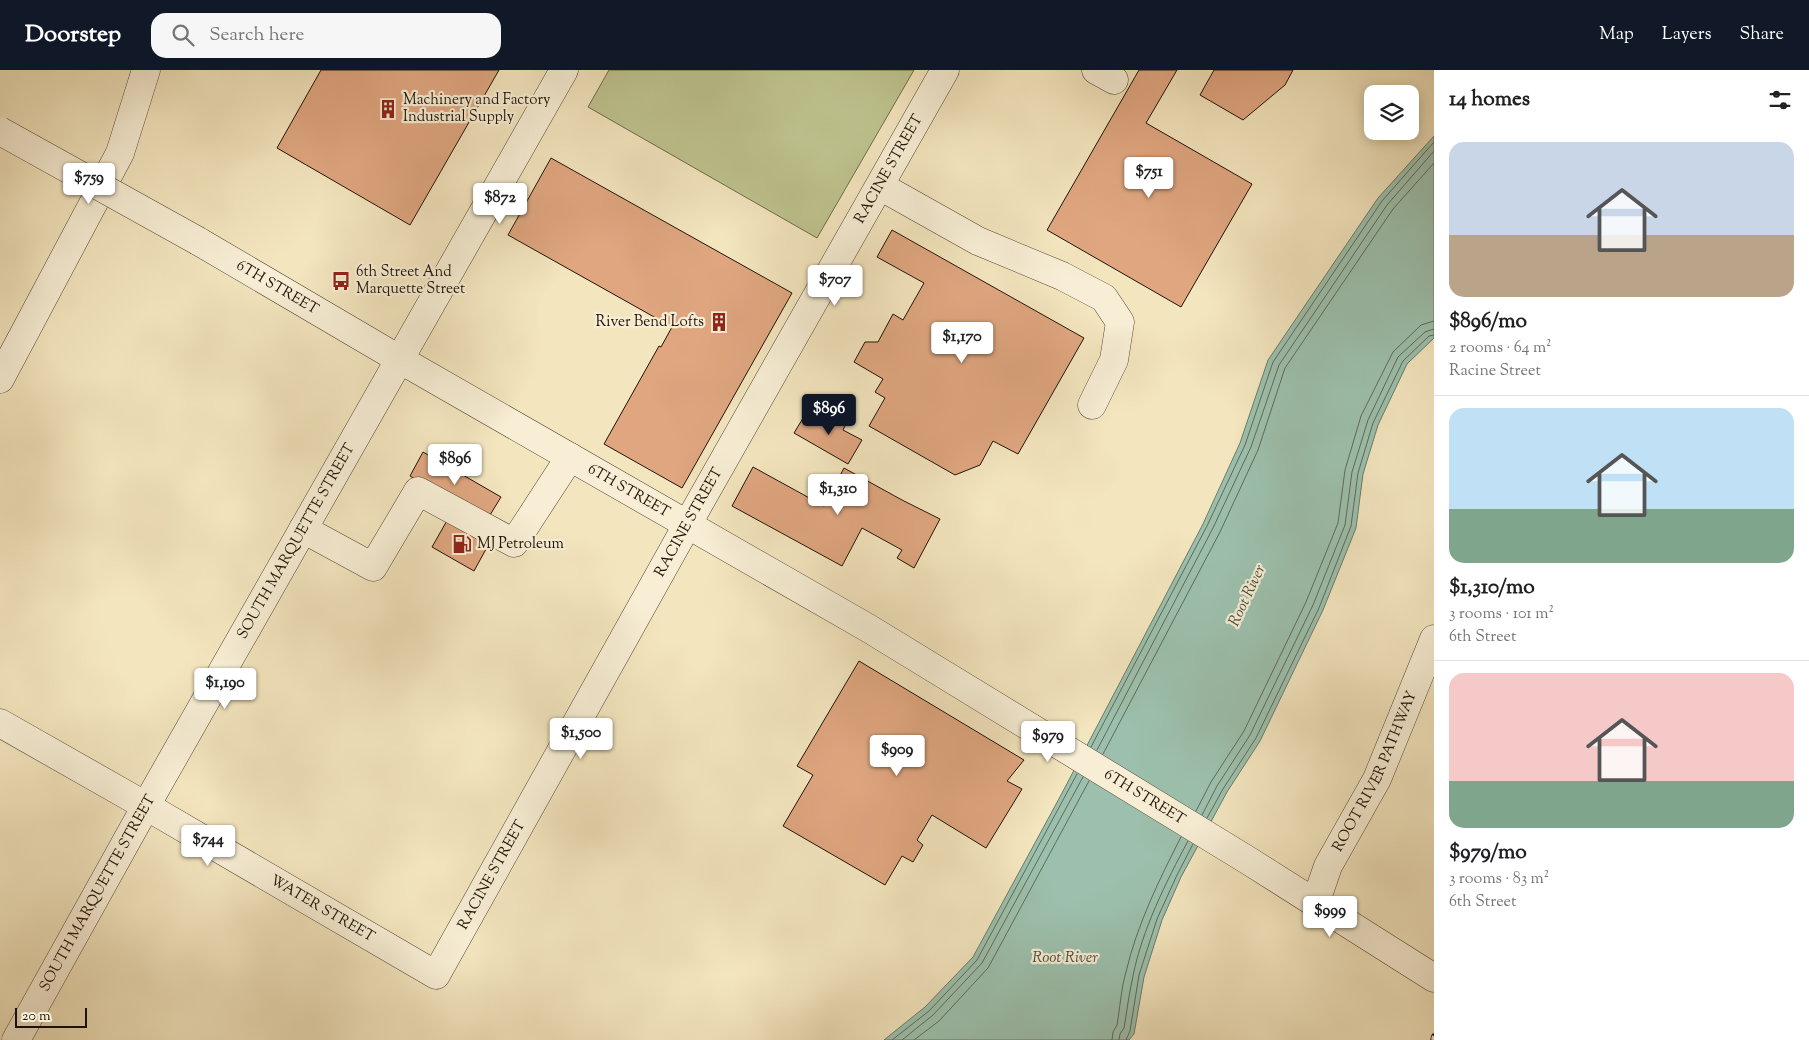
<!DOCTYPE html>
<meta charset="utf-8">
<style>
body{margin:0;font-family:"Sorts Mill Goudy",serif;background:#f6f6f6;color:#202124;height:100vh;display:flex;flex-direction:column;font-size:19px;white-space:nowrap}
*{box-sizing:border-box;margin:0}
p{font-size:16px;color:#757577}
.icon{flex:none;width:28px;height:28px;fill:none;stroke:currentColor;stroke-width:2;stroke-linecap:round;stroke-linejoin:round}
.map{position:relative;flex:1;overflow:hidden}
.details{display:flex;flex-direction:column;background:#fff;width:375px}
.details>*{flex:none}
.controls{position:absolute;left:1364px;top:15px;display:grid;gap:10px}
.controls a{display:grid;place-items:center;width:55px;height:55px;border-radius:10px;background:#fff;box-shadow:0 2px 12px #0003;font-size:25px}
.scale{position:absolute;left:15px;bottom:12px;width:72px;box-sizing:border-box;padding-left:5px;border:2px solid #201306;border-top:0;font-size:14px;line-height:18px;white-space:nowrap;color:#201306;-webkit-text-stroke:4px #f7eed5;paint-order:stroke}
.price{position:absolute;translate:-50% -42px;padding:0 11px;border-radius:5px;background:#fff;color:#222;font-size:16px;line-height:32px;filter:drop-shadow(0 1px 2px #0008)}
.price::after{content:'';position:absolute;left:50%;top:30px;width:15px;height:11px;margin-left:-8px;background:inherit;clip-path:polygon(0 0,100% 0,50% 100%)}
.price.active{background:#111827;color:#fff}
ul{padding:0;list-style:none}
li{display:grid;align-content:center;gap:10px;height:265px;padding:0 15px}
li+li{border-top:1px solid #e0e0e0}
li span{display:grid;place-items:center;height:155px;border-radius:15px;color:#555}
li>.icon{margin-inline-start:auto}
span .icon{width:90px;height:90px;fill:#fffc;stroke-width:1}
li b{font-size:21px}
h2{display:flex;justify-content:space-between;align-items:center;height:60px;padding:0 15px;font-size:21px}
header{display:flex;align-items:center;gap:30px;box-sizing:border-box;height:70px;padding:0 25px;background:#111827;color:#fff}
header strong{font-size:24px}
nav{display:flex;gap:28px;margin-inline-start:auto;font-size:18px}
.search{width:350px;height:45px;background:#f6f6f6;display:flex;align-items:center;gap:12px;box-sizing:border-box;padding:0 18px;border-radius:15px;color:#757577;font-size:19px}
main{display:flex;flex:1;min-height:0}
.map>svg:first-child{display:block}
</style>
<header>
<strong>Doorstep</strong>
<div class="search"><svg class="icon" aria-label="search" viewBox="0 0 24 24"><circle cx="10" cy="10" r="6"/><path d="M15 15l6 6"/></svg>Search here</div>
<nav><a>Map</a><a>Layers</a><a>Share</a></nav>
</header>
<main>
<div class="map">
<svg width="1434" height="970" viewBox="0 0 1434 970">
<rect width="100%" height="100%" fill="#f3e5be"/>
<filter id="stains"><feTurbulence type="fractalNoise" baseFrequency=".004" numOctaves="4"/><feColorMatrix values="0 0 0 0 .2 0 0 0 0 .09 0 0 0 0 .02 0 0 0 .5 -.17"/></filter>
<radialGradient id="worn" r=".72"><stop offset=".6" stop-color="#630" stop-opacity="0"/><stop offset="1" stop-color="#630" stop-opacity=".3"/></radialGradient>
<polygon fill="#bec38f" stroke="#6f6b4a" points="609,0 914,0 817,168 588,37"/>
<polygon fill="#9cc0ad" stroke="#6a7b6a" points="1434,66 1434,268 1407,294 1378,355 1363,404 1356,458 1323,540 1260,671 1227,722 1181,807 1162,850 1144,907 1134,964 1129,970 884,970 925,937 973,887 1061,725 1203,454 1240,373 1268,290 1378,128"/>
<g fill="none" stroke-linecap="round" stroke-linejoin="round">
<g stroke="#5e6a5a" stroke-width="1">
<polyline points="1091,677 1207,456 1245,375 1273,292 1382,131 1434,72"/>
<polyline points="1097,680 1213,458 1251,377 1279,295 1387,135 1434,81"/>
<polyline points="1103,684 1220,462 1258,380 1285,298 1393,139 1434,93"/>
<polyline points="1196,741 1211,712 1244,661 1306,532 1338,453 1345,400 1361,346 1393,282 1421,255 1434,251"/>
<polyline points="1202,745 1217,716 1250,665 1313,535 1345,455 1352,402 1368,350 1398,287 1425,262 1434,259"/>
<polyline points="1207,748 1223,719 1256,668 1319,538 1351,456 1358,403 1373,353 1403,291 1429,266 1434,265"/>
<polyline points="892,970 929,941 977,890 1077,704"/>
<polyline points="902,970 933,945 982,893 1083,707"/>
<polyline points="914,970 939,951 988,898 1089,711"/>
<path d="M1112 970 1113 962 1117 955C1120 938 1121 919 1126 902 1137 855 1159 810 1181 767"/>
<path d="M1119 970 1120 964 1124 958C1127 941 1129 923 1133 906 1142 860 1166 812 1188 771"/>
<polyline points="1126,970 1130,961 1139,905 1157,849 1177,805 1193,774"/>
</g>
</g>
<g fill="#dfa680" stroke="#201306">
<polygon points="321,0 499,0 410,155 277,78"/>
<polygon points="1139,0 1177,0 1146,53 1252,114 1181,237 1047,160"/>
<polygon points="1214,0 1293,0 1285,15 1243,50 1200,25"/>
<polygon points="551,88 792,223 682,418 604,374 659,276 661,277 672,257 508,165"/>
<polygon points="892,160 1084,268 1018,384 993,371 980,395 955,405 869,356 885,328 875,322 883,309 854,292 865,272 878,272 893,244 903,250 924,213 877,187"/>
<polygon points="808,340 826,350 829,344 846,354 843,360 862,370 848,394 794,363"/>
<polygon points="423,382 501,427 487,450 410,406"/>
<polygon points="753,397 824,436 844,398 902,430 940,449 914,498 897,488 902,480 862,458 842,496 732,436"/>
<polygon points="449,447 491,470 474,501 432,477"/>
<polygon points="859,591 1024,690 1007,711 1022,719 986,778 932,745 917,770 923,775 913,792 902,786 885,815 783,756 813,705 797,696"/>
</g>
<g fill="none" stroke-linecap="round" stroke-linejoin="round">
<g stroke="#554834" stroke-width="29">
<g id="minor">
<polyline points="1096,0 1114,10"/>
<polyline points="880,116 978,171 1062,206 1104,228 1120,252 1114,290 1092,335"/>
<path id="s1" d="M198 171 399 289 868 558 1249 791 1434 908"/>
<polyline points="0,309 120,83 146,0"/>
<polyline points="303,459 373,497 418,421 514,473 570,387"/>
<path id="s2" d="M0 653 146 736 436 905 700 432 945 0"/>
<path id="s3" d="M1315 834 1328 796 1377 709 1434 569"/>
<path id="s4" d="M16 970 156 718 564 0"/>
</g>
</g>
<use href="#minor" stroke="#f7eed5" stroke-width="28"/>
<g stroke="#201306" stroke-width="5.5">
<polyline id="rail" points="1433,970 1434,966"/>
</g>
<use href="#rail" stroke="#f7eed5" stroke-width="4" stroke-dasharray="11" stroke-linecap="butt"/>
<g stroke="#554834" stroke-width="29" stroke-linecap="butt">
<polyline id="minor-bridge" points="0,61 198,171"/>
</g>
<use href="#minor-bridge" stroke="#f7eed5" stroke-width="28"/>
</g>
<defs>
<g id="building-bare" transform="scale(1.5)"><path d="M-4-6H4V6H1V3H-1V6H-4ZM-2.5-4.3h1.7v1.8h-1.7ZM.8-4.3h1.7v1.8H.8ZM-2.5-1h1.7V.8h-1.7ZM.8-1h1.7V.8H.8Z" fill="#8f2418" stroke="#f7eed5" stroke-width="2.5" paint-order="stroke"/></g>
<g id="bus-bare" transform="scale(1.5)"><path d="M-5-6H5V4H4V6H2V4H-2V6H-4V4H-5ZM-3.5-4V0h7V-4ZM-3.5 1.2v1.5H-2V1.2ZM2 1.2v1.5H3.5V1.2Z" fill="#8f2418" stroke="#f7eed5" stroke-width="2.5" paint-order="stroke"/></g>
<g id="fuel-bare" transform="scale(1.5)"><path d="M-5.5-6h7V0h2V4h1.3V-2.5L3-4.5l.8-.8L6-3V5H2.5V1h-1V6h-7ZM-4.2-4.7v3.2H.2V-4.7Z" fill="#8f2418" stroke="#f7eed5" stroke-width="2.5" paint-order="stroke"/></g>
</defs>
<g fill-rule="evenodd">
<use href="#building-bare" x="388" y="39"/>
<use href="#bus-bare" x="341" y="211"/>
<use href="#building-bare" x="719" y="252"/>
<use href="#fuel-bare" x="462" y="474"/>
</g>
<g text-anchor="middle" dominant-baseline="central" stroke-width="4.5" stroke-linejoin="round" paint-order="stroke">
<g font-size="15" fill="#201306" stroke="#f7eed5" text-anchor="start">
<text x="403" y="30">Machinery and Factory<tspan x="403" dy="17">Industrial Supply</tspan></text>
<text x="356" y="202">6th Street And<tspan x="356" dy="17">Marquette Street</tspan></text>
<text x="704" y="252" text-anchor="end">River Bend Lofts</text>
<text x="477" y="474">MJ Petroleum</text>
</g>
<g font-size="15" fill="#201306" stroke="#f7eed5">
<text stroke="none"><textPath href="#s2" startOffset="1428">RACINE STREET</textPath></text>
<text stroke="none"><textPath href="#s1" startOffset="92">6TH STREET</textPath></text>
<text stroke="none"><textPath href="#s1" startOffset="498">6TH STREET</textPath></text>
<text stroke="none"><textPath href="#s2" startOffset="1022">RACINE STREET</textPath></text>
<text stroke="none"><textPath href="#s4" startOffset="572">SOUTH MARQUETTE STREET</textPath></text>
<text stroke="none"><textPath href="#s3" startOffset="146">ROOT RIVER PATHWAY</textPath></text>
<text stroke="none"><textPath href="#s1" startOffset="1098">6TH STREET</textPath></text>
<text stroke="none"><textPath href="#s2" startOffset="618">RACINE STREET</textPath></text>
<text stroke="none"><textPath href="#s4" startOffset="168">SOUTH MARQUETTE STREET</textPath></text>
<text stroke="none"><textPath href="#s2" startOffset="372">WATER STREET</textPath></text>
</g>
<g font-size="16" font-style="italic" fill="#4b5040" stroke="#f7eed5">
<text transform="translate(1248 526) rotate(-65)">Root River</text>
<text x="1065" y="888">Root River</text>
</g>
</g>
<rect width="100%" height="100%" filter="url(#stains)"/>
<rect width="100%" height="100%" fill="url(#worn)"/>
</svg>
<div class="controls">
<a><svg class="icon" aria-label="layers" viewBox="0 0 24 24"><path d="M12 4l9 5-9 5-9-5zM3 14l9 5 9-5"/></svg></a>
</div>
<div class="scale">20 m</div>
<b class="price" style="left:1149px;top:129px">$751</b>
<b class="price" style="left:89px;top:135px">$759</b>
<b class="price" style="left:500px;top:155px">$872</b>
<b class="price" style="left:835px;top:237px">$707</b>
<b class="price" style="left:962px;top:294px">$1,170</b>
<b class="price active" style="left:829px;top:366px">$896</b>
<b class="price" style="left:455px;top:416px">$896</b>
<b class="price" style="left:838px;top:446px">$1,310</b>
<b class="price" style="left:225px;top:640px">$1,190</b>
<b class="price" style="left:581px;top:690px">$1,500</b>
<b class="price" style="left:1048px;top:693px">$979</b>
<b class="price" style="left:897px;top:707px">$909</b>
<b class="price" style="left:208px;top:797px">$744</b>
<b class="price" style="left:1330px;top:868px">$999</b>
</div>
<section class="details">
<h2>14 homes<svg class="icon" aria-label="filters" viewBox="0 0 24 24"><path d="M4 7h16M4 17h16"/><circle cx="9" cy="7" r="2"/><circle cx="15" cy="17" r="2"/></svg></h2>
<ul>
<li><span style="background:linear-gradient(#c9d6e8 60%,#b9a48a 0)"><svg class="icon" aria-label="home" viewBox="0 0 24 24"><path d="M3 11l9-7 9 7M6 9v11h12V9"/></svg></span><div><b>$896/mo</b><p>2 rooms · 64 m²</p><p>Racine Street</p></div></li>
<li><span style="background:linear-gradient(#bfe0f5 65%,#7fa58c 0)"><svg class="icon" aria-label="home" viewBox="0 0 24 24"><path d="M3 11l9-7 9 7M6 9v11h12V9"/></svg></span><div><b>$1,310/mo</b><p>3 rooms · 101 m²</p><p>6th Street</p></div></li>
<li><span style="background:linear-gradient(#f6c9c9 70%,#7fa58c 0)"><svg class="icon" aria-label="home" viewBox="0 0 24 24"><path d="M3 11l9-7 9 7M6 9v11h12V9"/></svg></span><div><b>$979/mo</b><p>3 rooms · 83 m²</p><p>6th Street</p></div></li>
</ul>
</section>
</main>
